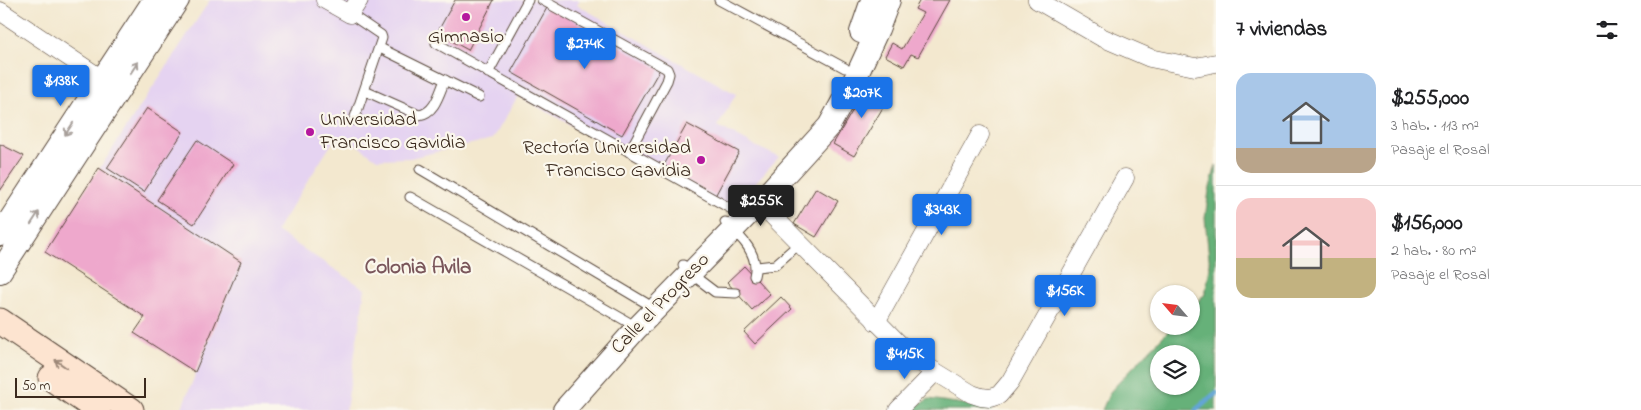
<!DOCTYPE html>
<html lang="es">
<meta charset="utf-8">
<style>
body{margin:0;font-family:"Indie Flower",sans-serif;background:#f2f2f2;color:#202124;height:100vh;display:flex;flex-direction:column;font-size:19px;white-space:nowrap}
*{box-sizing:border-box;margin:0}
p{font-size:16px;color:#757577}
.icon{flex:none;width:28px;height:28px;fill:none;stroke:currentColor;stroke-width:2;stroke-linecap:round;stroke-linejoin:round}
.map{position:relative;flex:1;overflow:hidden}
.panel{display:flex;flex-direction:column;background:#fff;width:425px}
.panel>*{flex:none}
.needle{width:32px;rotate:298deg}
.controls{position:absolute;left:1150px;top:285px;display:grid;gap:10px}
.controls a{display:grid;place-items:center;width:50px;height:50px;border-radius:50%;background:#fff;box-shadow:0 1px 4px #0004;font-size:25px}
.scale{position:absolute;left:15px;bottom:12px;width:131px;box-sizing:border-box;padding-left:5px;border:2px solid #3b2a1e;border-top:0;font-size:14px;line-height:18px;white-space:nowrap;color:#3b2a1e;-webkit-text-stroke:4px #fbf7ec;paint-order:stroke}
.price{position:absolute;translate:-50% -42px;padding:0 11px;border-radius:5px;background:#1a73e8;color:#fff;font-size:16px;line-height:32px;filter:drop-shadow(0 1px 2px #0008)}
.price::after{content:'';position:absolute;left:50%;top:30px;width:15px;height:11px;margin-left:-8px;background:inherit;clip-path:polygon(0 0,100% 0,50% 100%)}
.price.selected{background:#222;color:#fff}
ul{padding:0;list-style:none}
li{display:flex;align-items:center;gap:15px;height:125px;padding:0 20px}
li+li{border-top:1px solid #e0e0e0}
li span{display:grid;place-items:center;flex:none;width:140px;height:100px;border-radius:15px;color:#555}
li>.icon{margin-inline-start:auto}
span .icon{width:60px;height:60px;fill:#fffc;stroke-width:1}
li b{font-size:21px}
h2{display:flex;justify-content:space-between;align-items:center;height:60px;padding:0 20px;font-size:21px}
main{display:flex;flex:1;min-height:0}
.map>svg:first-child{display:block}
</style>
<main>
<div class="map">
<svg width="1216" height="410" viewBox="0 0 1216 410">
<rect width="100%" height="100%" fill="#fbf7ec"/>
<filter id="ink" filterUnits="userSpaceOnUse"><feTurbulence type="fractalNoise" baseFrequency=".02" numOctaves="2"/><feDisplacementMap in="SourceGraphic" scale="10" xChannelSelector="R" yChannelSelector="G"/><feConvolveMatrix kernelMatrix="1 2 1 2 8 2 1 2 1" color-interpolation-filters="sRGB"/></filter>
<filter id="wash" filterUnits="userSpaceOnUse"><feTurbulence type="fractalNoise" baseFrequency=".0096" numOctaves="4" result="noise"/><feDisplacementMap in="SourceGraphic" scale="20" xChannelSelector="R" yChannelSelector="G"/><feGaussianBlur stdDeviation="1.12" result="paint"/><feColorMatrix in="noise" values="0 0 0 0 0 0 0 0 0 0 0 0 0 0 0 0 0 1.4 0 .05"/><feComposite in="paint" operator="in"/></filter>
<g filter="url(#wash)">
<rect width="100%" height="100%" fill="#f3e8cf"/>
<polygon fill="#e5d3f1" points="210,0 580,0 577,5 736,94 718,126 757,147 779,157 742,197 724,209 518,96 493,139 410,158 377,159 354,143 334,140 276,231 365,289 346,410 181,410 241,262 100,168"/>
<g fill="#66b179" stroke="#506e4c" fill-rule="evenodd">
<path d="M1216 165V410H1102L1110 392 1133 367 1173 326H1191V309L1205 294 1210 268 1205 218 1209 191ZM1159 354H1191V386H1159Z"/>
<polygon points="929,399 991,408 992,410 908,410"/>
</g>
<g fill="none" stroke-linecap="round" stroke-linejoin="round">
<polyline stroke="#63a5d7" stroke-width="5" points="1196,410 1216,393"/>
</g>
<g id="blocks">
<g fill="#eea8cc">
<polygon points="455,0 494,0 468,50 437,33"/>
<polygon points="920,0 950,0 918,57 911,54 904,66 885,56 892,43 902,49 923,13 915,9"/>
<polygon points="548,6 660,69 622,135 511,72"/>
<polygon points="870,81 891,94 854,156 833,144"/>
<polygon points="147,108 183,132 144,192 107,168"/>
<polygon points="687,124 739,152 715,196 663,167"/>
<polygon points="197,140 233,164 194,224 157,200"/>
<polygon points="0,144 24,156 0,191"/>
<polygon points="99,168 241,262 195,372 134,333 145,317 45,252"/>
<polygon points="816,188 838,201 816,237 794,224"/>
<polygon points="744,266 770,294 752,310 727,282"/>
<polygon points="781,297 792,309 755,344 744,332"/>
</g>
</g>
</g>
<g filter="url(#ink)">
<use href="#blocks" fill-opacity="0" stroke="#574639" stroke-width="1"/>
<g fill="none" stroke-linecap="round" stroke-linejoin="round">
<g stroke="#574639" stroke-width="11">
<g id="service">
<polyline points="542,0 667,69 669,74 667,81 629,152"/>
<polyline points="719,0 845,68"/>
<polyline points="350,14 381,35 382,38 354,120"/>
<polyline points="436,43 735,211"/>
<polyline points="380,48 479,97"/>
<polyline points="488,73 528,0"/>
<path d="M365 91 419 115C435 113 439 94 445 80"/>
<polyline points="420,169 646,303"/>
<polyline points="410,197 628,322"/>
<path d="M725 222C740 236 760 254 754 276"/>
<polyline points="683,265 690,273 715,292 736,293"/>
<polyline points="757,267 775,265 799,244"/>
</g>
</g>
<g stroke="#574639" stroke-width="19">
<g id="minor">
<polyline points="325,0 350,14 359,0"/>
<polyline points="1037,0 1101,37 1150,58 1195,67 1216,63"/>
<polyline points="0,11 112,86"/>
<polyline points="751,194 913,358 972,394 981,397 990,398 999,395 1010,382 1125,178"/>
<polyline points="876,322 980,135"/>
<polyline points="898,410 935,372"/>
</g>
</g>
<g stroke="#574639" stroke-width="24">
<g id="tertiary">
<polyline points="861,32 872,0"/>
<polyline points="0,235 154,0"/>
<polyline points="0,272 178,0"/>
<polyline points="564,410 637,328 759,203 829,126 856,77 878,29 889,0"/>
</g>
</g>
<g stroke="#574639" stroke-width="27">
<g id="secondary">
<polyline points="0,321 131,410"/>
<polyline points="51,378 98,410"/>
</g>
</g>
<use href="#service" stroke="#fff" stroke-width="9"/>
<use href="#minor" stroke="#fff" stroke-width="18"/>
<use href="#tertiary" stroke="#fff" stroke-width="22"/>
<use href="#secondary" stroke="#fde4d0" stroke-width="25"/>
</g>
<defs><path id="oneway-shaft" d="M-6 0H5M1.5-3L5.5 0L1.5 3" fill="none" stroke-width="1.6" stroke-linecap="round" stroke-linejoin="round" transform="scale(1.25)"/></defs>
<g stroke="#a79f9a">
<use href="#oneway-shaft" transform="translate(134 68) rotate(-57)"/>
<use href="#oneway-shaft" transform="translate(69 129) rotate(123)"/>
<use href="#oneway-shaft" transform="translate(35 218) rotate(-57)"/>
</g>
<use stroke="#9c8777" href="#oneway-shaft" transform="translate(61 364) rotate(-145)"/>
</g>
<g fill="#b5179e" stroke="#fbf7ec" stroke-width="2">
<circle cx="466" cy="17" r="5"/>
<circle cx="310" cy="132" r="5"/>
<circle cx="701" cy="160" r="5"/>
</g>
<g text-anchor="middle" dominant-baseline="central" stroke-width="4.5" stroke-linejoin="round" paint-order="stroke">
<g font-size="20" fill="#3b2a1e" stroke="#fbf7ec">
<text x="466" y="37">Gimnasio</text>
<text x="320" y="120" text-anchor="start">Universidad<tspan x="320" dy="23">Francisco Gavidia</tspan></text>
<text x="691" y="148" text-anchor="end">Rectoría Universidad<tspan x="691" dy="23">Francisco Gavidia</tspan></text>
</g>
<g font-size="20" fill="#3b2a1e" stroke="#fbf7ec">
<text transform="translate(661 304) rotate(-46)">Calle el Progreso</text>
</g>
<g font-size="21" font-weight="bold" fill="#7a565b" stroke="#fbf7ec">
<text x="418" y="268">Colonia Avila</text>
</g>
</g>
</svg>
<div class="controls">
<a><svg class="needle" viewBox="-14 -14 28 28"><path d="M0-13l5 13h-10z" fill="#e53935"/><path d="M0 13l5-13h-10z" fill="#757577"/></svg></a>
<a><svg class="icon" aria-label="layers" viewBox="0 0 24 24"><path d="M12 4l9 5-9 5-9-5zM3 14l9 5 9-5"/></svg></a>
</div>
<div class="scale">50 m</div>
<b class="price" style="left:585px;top:70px">$274K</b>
<b class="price" style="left:61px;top:107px">$138K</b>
<b class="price" style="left:862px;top:119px">$207K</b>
<b class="price selected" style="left:761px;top:227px">$255K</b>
<b class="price" style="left:942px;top:236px">$343K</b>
<b class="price" style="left:1065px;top:317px">$156K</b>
<b class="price" style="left:905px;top:380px">$415K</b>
</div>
<section class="panel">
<h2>7 viviendas<svg class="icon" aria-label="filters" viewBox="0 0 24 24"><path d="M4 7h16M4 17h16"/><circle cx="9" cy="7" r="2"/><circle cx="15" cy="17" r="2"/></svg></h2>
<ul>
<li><span style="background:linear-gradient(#a9c7e8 75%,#b9a48a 0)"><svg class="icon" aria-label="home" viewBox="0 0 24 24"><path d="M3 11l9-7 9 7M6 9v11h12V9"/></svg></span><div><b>$255,000</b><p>3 hab. · 113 m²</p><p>Pasaje el Rosal</p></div></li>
<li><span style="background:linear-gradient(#f6c9c9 60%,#c2b280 0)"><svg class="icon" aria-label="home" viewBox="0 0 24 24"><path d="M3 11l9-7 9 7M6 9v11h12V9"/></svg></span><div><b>$156,000</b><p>2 hab. · 80 m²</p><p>Pasaje el Rosal</p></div></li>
</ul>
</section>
</main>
